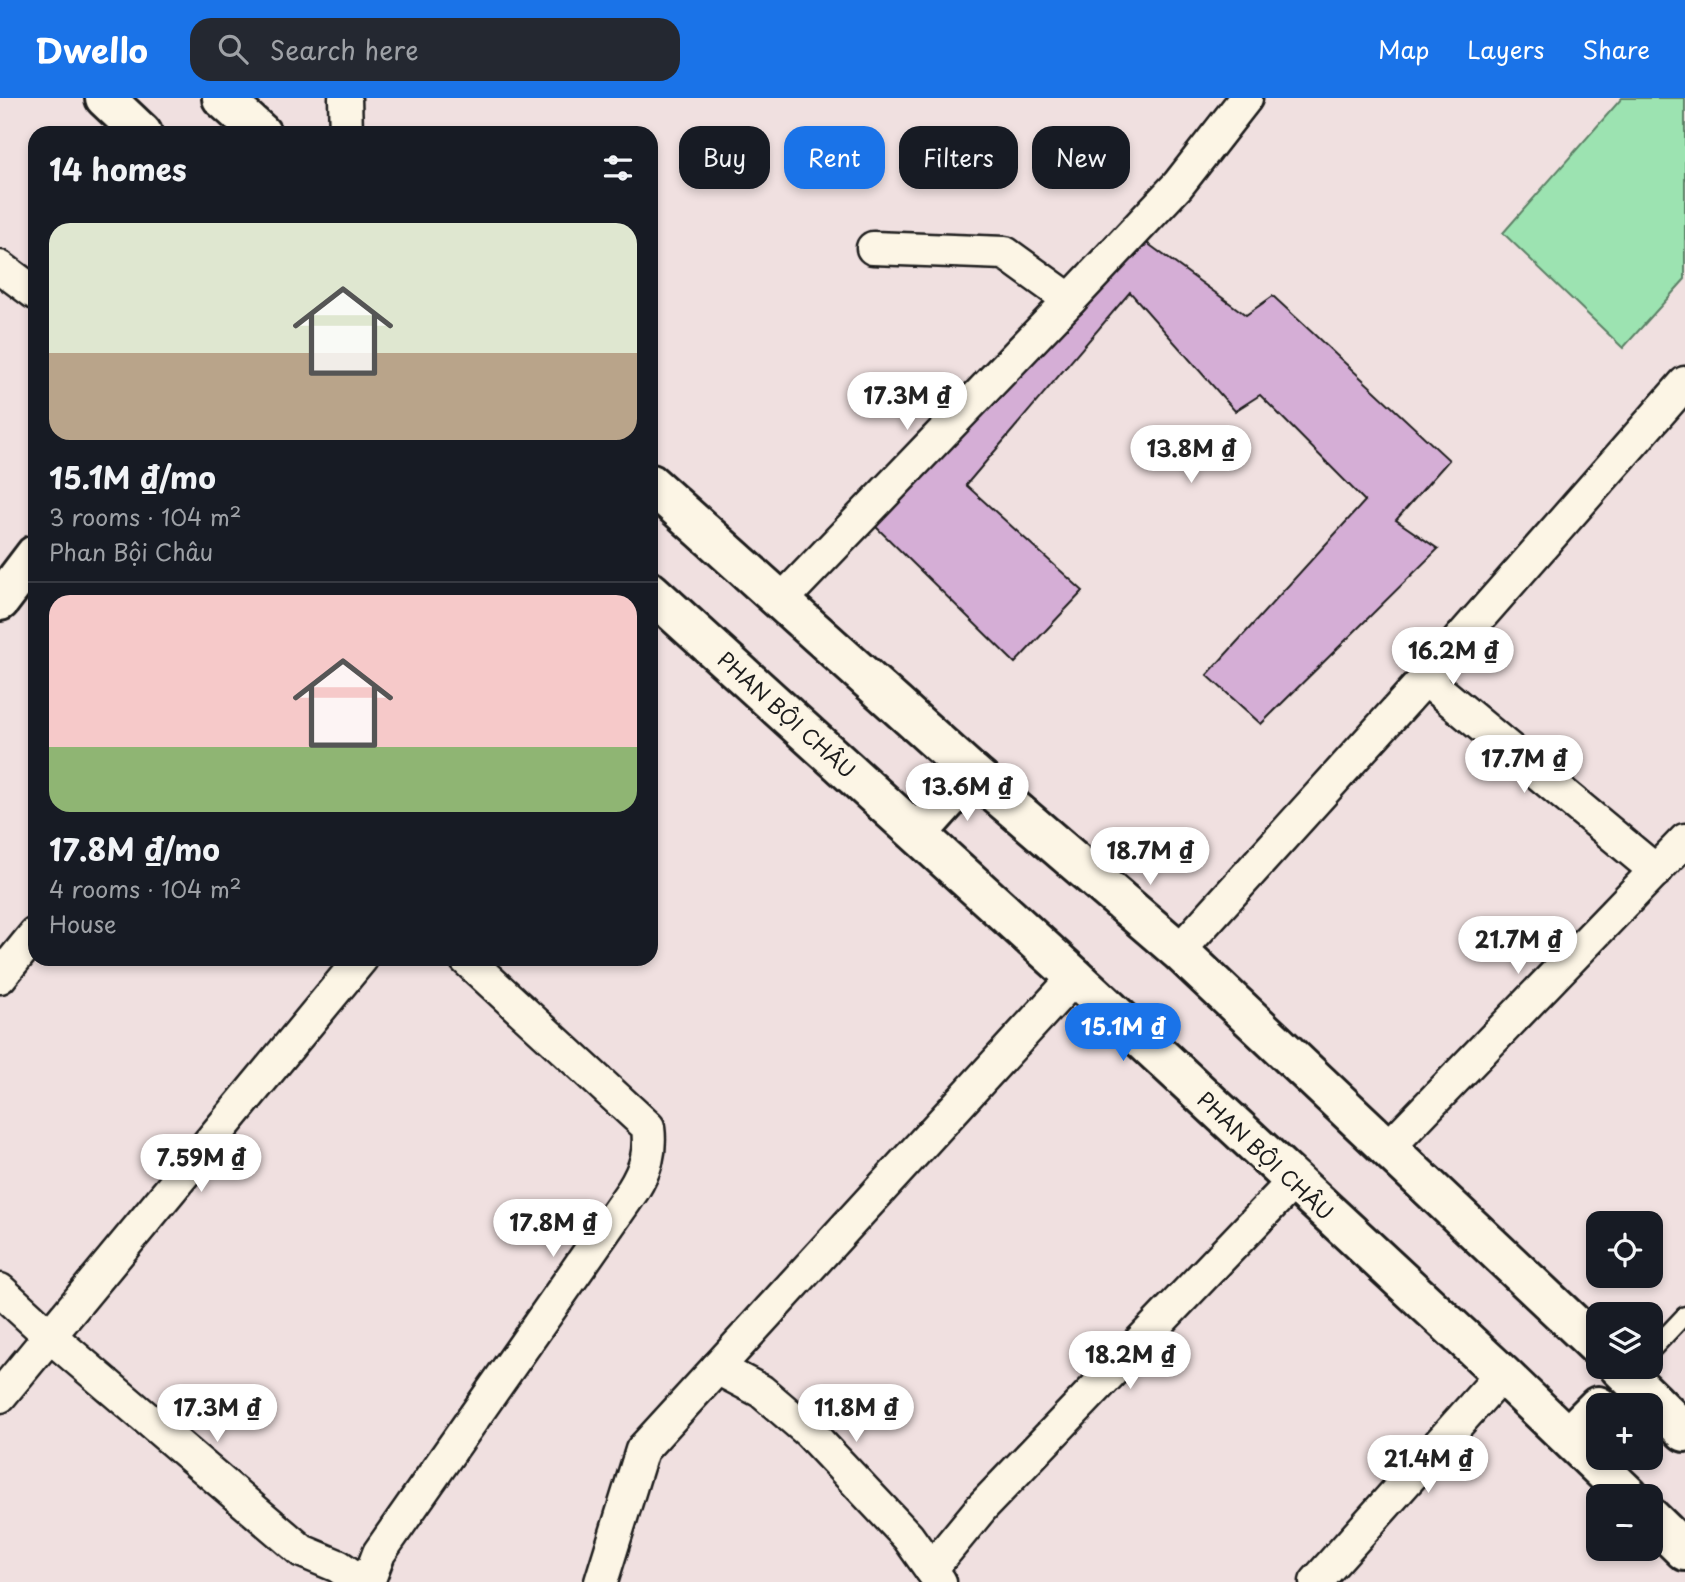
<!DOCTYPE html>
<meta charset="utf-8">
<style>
body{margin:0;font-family:"Playpen Sans",sans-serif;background:#242831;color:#f1f3f6;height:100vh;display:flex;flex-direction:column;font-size:26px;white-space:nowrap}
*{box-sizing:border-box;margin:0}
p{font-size:23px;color:#9ea1a6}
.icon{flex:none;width:38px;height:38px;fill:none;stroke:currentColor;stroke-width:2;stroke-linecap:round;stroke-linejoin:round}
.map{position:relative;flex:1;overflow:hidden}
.details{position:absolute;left:28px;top:28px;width:630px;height:840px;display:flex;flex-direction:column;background:#171b24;border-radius:21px;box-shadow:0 4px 10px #0003}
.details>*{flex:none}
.guide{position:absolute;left:679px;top:28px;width:665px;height:63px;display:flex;gap:14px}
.tools{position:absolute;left:1586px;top:1113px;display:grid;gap:14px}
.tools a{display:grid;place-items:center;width:77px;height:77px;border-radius:14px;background:#171b24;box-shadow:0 4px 10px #0003;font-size:35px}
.price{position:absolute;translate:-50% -60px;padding:0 16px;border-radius:24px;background:#fff;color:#222;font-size:23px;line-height:46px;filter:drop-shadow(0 2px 4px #0008)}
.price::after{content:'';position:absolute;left:50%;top:42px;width:21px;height:16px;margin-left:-10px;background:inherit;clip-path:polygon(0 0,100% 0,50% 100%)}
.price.active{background:#1a73e8;color:#fff}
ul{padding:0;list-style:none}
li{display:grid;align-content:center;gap:14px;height:371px;padding:0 21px}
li+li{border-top:2px solid #363941}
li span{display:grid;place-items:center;height:217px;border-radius:21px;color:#555}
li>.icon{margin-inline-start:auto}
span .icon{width:126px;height:126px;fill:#fffc;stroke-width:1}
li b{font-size:30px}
h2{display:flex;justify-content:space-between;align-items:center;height:84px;padding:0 21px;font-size:30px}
.pill{padding:0 24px;border-radius:21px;background:#171b24;box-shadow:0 4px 10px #0003;font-size:24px;line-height:63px}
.pill.active{background:#1a73e8;color:#fff}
header{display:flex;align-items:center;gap:42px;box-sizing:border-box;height:98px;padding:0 35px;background:#1a73e8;color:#fff}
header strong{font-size:33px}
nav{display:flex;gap:38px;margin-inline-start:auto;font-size:24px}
.search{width:490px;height:63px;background:#242831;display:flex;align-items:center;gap:18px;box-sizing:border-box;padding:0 24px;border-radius:21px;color:#9ea1a6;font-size:26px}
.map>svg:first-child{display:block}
</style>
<header>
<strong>Dwello</strong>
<div class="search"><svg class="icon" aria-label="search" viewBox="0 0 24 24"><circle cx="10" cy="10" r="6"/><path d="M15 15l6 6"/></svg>Search here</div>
<nav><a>Map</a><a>Layers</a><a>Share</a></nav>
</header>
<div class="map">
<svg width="1685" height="1484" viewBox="0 0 1685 1484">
<rect width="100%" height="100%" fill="#f0e0e0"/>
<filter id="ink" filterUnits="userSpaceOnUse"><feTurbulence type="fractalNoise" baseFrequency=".0143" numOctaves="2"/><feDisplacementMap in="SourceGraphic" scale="14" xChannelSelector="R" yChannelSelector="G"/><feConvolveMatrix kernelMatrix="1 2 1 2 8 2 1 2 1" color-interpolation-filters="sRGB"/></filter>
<g filter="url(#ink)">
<polygon fill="#9ce3b1" stroke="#5c8066" stroke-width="2" points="1622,0 1685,0 1685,181 1623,250 1503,135"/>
<polygon fill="#d5aed6" stroke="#1c1c1c" stroke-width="2" points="1147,145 1246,217 1273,198 1449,362 1396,422 1438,451 1261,626 1207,577 1365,403 1260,297 1235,313 1130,194 966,387 1083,493 1015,565 872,425"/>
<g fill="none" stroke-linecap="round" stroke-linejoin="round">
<g stroke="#1c1c1c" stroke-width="21">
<polyline id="lane" points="1650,1254 1685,1217"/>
</g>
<g stroke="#1c1c1c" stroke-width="37">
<g id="street">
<polyline points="345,0 346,35"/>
<polyline points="873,150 1005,155 1070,202 1178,87 1246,0"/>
<polyline points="0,169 35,195"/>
<polyline points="781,503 1070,202"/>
<polyline points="1425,581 1656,773"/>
<polyline points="1179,853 1425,581 1685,285"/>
<polyline points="0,879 35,836"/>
<polyline points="1388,1050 1685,742"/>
<polyline points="0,1192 50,1238 302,1453 338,1468 361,1484"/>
<polyline points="717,1270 761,1293 809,1334 908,1439 940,1484"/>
<polyline points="0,1298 361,861"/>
<polyline points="931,1471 982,1409 1294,1083"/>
<path d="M368 1484 379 1455 633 1092C646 1071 651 1054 648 1029L466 861"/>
<polyline points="601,1484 642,1352 1075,879"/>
<polyline points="1316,1484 1502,1276"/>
</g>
</g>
<g stroke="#1c1c1c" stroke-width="44">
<g id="secondary">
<polyline points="105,0 142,35"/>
<polyline points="222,0 261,35"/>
<polyline points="651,386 972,675 1179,853 1598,1249"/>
<polyline points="651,494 1075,879 1502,1276 1629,1398"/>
<polyline points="0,503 35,457"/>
<polyline points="918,735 972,675"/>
<polyline points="1619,1269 1685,1334"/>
<polyline points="1568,1338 1598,1308"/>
<polyline points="1650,1419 1685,1453"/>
</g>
</g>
<use href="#lane" stroke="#fcf5e5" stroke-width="16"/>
<use href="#street" stroke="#fcf5e5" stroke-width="32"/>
<use href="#secondary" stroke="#fcf5e5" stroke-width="38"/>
</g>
</g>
<g text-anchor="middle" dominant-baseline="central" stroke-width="7" stroke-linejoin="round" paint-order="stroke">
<g font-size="21" fill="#1c1c1c" stroke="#fcf5e5">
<text transform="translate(787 616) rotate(42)">PHAN BỘI CHÂU</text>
<text transform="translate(1266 1057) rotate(43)">PHAN BỘI CHÂU</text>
</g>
</g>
</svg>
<div class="tools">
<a><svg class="icon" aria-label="locate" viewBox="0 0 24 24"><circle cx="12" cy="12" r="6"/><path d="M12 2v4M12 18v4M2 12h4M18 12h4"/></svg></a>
<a><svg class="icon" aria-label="layers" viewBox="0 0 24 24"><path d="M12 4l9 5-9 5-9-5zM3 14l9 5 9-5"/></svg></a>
<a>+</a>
<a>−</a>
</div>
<b class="price" style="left:907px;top:334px">17.3M ₫</b>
<b class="price" style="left:1191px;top:387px">13.8M ₫</b>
<b class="price" style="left:1453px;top:589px">16.2M ₫</b>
<b class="price" style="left:1524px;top:697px">17.7M ₫</b>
<b class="price" style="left:967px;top:725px">13.6M ₫</b>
<b class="price" style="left:1150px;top:789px">18.7M ₫</b>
<b class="price" style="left:1518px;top:878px">21.7M ₫</b>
<b class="price active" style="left:1123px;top:965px">15.1M ₫</b>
<b class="price" style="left:201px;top:1096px">7.59M ₫</b>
<b class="price" style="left:553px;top:1161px">17.8M ₫</b>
<b class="price" style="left:1130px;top:1293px">18.2M ₫</b>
<b class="price" style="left:217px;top:1346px">17.3M ₫</b>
<b class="price" style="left:856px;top:1346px">11.8M ₫</b>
<b class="price" style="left:1428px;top:1397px">21.4M ₫</b>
<div class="guide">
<a class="pill">Buy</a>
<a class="pill active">Rent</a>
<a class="pill">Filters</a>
<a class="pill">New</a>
</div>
<section class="details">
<h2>14 homes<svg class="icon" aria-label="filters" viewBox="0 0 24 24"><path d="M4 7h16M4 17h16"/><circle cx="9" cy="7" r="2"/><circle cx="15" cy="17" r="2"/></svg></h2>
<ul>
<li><span style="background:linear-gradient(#dfe7d0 60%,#b9a48a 0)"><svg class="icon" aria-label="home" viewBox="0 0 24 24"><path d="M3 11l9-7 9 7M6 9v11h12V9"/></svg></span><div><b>15.1M ₫/mo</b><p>3 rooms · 104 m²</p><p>Phan Bội Châu</p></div></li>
<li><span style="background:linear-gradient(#f6c9c9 70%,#8fb573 0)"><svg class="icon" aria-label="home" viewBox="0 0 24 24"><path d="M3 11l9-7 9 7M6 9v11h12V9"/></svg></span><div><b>17.8M ₫/mo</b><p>4 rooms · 104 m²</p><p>House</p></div></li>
</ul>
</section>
</div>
